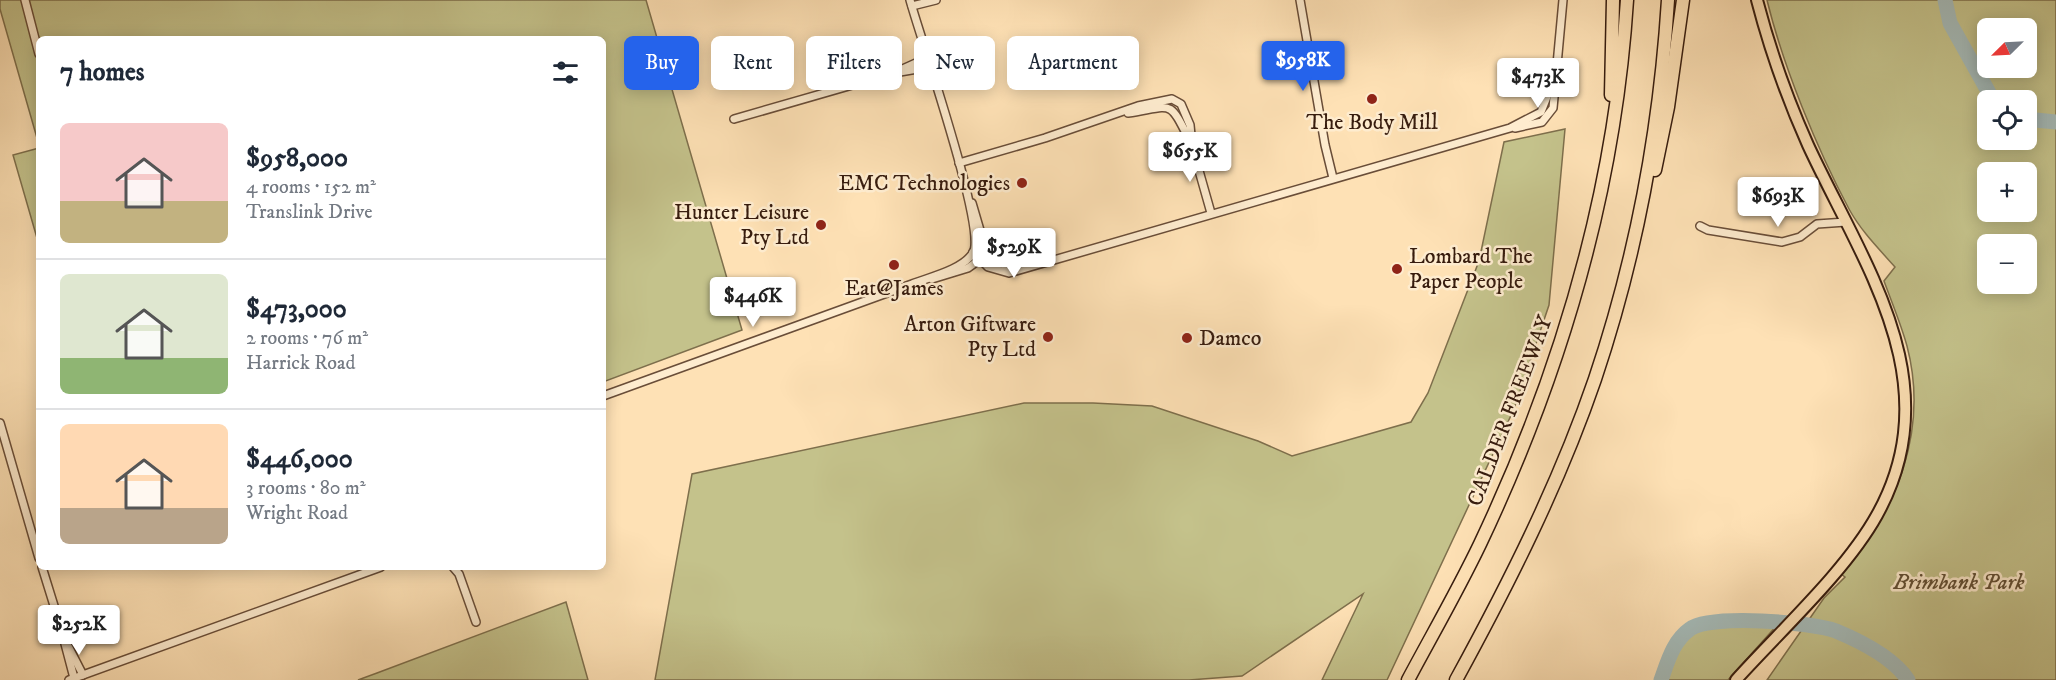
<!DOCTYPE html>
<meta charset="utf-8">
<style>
body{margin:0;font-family:"IM FELL DW Pica",serif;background:#f6f6f7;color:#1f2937;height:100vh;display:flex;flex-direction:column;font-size:22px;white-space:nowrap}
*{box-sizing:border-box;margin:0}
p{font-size:20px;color:#747a83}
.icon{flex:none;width:33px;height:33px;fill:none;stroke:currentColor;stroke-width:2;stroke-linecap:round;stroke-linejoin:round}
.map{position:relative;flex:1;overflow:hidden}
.sheet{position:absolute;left:36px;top:36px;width:570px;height:534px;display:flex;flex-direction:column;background:#fff;border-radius:9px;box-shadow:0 3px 15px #0003}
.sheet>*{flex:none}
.banner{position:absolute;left:624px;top:36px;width:570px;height:54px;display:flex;gap:12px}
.needle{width:39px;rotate:246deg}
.tools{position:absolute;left:1977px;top:18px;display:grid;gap:12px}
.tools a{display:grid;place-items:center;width:60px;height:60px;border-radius:9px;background:#fff;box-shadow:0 3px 15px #0003;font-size:30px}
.price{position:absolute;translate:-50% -51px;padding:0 14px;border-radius:6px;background:#fff;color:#222;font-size:20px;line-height:39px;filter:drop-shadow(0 2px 3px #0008)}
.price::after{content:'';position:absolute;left:50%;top:36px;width:18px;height:14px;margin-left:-9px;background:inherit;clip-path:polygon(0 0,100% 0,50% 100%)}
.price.active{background:#2563eb;color:#fff}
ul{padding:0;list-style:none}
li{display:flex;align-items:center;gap:18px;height:150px;padding:0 24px}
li+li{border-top:2px solid #e0e1e3}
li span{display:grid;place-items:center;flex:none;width:168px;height:120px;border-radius:9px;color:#555}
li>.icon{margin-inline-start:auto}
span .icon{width:72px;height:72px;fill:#fffc;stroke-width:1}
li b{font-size:26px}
h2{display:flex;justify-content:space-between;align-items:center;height:72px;padding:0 24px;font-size:26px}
.pill{padding:0 21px;border-radius:9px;background:#fff;box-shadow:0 3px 15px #0003;font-size:21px;line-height:54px}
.pill.active{background:#2563eb;color:#fff}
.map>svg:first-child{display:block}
</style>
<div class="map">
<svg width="2056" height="680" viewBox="0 0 2056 680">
<rect width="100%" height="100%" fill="#fee1b5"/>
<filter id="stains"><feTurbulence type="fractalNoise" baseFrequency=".00333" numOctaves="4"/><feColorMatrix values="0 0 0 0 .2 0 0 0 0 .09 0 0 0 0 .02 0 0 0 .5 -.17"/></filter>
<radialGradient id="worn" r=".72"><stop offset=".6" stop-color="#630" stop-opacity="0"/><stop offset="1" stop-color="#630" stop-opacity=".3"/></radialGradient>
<g fill="#c4c28b" stroke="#7e6f4c" stroke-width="1.5" fill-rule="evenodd">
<polygon points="0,0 646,0 742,330 603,382 603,39 39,39 39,145 0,9"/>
<path d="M1767 0H2056V680H1767L1824 598 1845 577 1841 574C1897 512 1929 430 1907 346 1901 324 1892 303 1884 281L1895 267C1879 249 1861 231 1849 209 1817 149 1783 66 1767 0ZM1988 28H2026V68H1988ZM1988 100H2026V140H1988ZM1988 172H2026V212H1988ZM1988 244H2026V284H1988Z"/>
<polygon points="1565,129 1549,305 1514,409 1387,680 1322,680 1363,594 1242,676 1189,680 655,680 692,474 1024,403 1093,403 1152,406 1258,441 1292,456 1411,422 1428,393 1479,261 1504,142"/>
<polygon points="39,148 39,245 13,155"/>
<polygon points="566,602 588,680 358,680 377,673"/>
<path d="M1723 621 1779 623 1728 680H1661C1677 640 1677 627 1723 621Z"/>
</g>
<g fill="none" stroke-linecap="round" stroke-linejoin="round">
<g stroke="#a5bbb9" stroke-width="15">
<polyline points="1945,0 1950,23 1993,100"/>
<polyline points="2026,119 2056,122"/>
<path d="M1661 680C1668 661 1673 641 1690 629 1710 614 1812 622 1836 631 1860 641 1893 657 1908 680"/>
</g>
<g stroke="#694d38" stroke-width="10">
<g id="minor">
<polyline points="25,0 39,54"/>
<polyline points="1300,0 1325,145 1333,178"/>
<polyline points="912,6 936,0"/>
<polyline points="896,72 927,58"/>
<path d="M1128 113C1174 106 1168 98 1190 141"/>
<polyline points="734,119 894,73 929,67"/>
<polyline points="1515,128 1542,122 1553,108 1563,0"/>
<polyline points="959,163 1045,138 1138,106 1172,99 1181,104 1190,125 1192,146 1211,213"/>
<polyline points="1700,226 1708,230 1782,242 1800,237 1817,224 1846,222"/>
<polyline points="973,252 988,267 1009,273 1510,128 1541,112 1554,79"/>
<polyline points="980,253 1006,266 1025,265"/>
<polyline points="932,279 968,268 982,258 984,244 972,203"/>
<path d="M603 396 912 284C930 277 962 270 973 253 987 229 920 37 910 0"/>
<polyline points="0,423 39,558"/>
<polyline points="42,567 64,638 83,675"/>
<polyline points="453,567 459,574 476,622"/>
<polyline points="64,640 74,678"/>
<polyline points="69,680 381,567"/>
</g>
</g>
<g stroke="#371c0e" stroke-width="14">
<path id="primary" d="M1736 680C1780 631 1846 571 1877 515 1951 382 1863 264 1808 145 1787 98 1770 50 1757 0"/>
</g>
<g stroke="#371c0e" stroke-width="15">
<g id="motorway">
<polyline points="1611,95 1613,0"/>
<polyline points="1655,170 1668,107 1683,0"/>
<path d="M1408 680C1432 635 1458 590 1480 544 1561 373 1615 189 1627 0"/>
<path d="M1456 680C1509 583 1559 484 1595 379 1636 257 1660 128 1668 0"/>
</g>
</g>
<use href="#minor" stroke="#feeccf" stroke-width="7"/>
<use href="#primary" stroke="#fee1b5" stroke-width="10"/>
<use href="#motorway" stroke="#fee1b5" stroke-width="12"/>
</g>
<g fill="#8f2418" stroke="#feeccf" stroke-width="2">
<circle cx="1372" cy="99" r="6"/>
<circle cx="1022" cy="183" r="6"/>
<circle cx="821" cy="225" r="6"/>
<circle cx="894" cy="265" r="6"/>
<circle cx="1397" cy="269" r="6"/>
<circle cx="1048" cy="337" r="6"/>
<circle cx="1187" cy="338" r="6"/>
</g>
<g text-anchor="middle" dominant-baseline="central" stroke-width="5" stroke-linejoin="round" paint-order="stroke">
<g font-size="22" fill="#371c0e" stroke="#feeccf" text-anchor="end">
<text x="1372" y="122" text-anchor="middle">The Body Mill</text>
<text x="1010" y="183">EMC Technologies</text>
<text x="809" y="212">Hunter Leisure<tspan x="809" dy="25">Pty Ltd</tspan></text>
<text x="1409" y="256" text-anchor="start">Lombard The<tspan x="1409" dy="25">Paper People</tspan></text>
<text x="894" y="288" text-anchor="middle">Eat@James</text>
<text x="1036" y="324">Arton Giftware<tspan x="1036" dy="25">Pty Ltd</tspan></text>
<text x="1199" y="338" text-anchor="start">Damco</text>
</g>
<g font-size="22" fill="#371c0e" stroke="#feeccf">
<text transform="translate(1510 411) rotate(-69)">CALDER FREEWAY</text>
</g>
<g font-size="22" font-style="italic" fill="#614e34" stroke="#feeccf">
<text x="1959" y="582">Brimbank Park</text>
</g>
</g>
<rect width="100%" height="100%" filter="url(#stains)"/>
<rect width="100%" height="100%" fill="url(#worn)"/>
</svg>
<div class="tools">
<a><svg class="needle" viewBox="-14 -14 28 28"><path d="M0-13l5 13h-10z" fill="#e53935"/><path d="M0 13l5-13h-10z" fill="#747a83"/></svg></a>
<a><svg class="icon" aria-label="locate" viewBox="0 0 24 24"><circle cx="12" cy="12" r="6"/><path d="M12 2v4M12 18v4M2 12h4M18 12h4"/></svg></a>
<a>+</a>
<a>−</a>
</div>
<b class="price active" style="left:1303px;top:92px">$958K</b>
<b class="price" style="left:1538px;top:109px">$473K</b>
<b class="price" style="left:1190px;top:183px">$655K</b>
<b class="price" style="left:1778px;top:228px">$693K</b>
<b class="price" style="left:1014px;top:279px">$529K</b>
<b class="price" style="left:753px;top:328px">$446K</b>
<b class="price" style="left:79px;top:656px">$252K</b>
<div class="banner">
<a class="pill active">Buy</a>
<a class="pill">Rent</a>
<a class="pill">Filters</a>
<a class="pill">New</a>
<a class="pill">Apartment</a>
</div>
<section class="sheet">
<h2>7 homes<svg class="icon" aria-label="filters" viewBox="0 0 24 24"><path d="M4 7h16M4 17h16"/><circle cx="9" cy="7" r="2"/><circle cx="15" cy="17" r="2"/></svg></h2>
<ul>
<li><span style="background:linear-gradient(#f6c9c9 65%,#c2b280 0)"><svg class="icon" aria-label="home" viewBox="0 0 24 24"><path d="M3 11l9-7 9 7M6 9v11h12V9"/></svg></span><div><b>$958,000</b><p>4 rooms · 152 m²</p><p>Translink Drive</p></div></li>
<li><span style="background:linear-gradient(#dfe7d0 70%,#8fb573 0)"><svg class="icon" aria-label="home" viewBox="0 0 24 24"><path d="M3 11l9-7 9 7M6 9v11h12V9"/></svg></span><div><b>$473,000</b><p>2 rooms · 76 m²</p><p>Harrick Road</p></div></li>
<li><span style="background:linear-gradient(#ffd9b3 70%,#b9a48a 0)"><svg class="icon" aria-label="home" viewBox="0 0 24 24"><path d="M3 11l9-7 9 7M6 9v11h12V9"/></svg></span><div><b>$446,000</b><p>3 rooms · 80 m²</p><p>Wright Road</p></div></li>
</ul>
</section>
</div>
